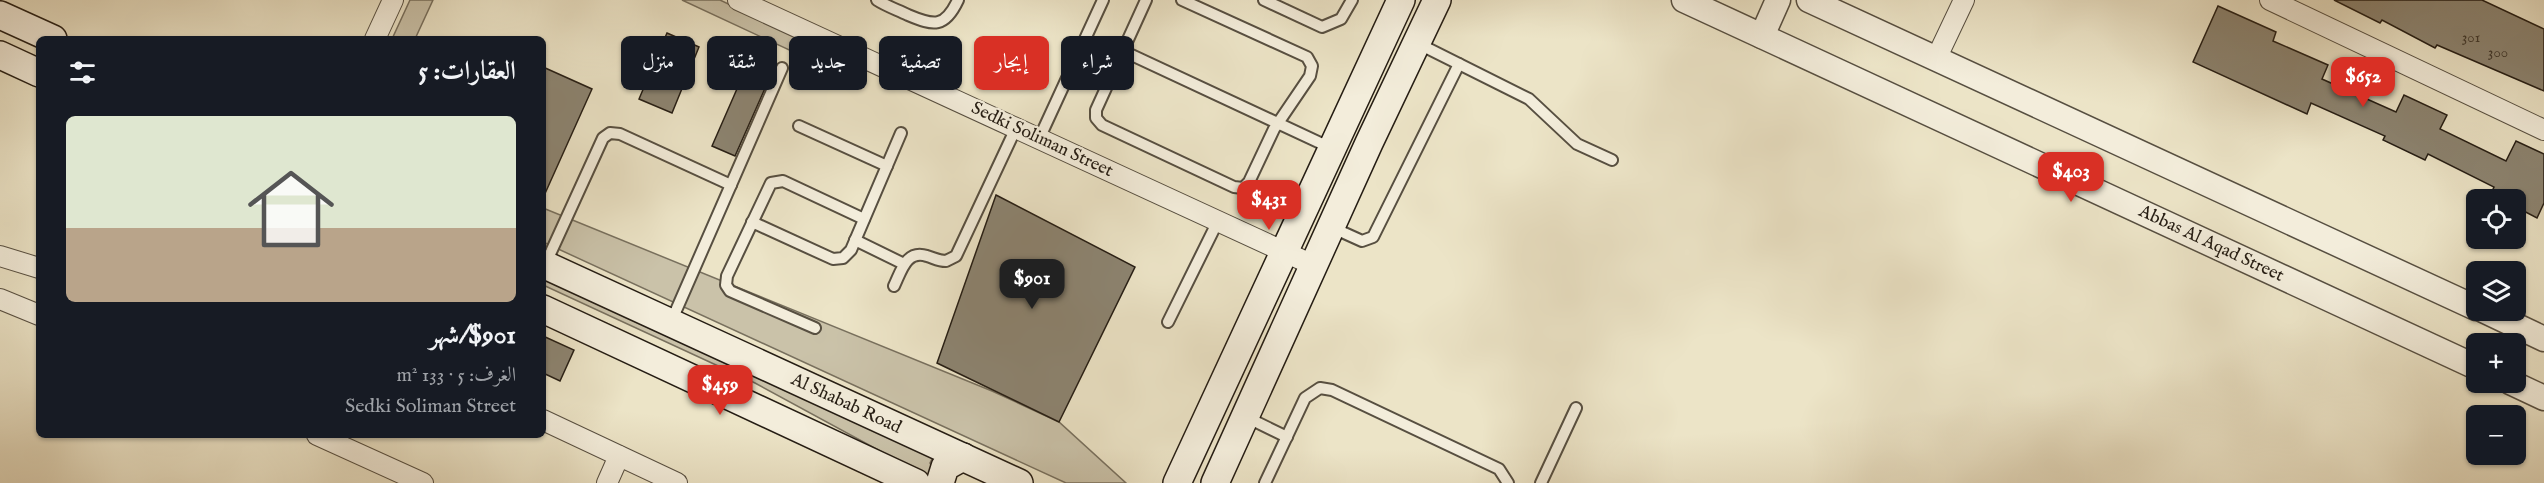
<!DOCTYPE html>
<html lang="ar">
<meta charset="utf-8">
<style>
body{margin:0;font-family:"IM FELL English",Amiri,serif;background:#242831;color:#f1f3f6;direction:rtl;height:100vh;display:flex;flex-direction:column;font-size:22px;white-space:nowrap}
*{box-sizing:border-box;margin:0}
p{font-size:20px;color:#9ea1a6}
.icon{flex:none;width:33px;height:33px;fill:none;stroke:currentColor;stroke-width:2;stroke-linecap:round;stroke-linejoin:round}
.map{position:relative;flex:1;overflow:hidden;direction:ltr}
.panel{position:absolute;left:36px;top:36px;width:510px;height:402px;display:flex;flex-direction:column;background:#171b24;border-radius:9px;box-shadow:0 2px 4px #0004;direction:rtl}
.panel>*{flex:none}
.banner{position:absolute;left:564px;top:36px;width:570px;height:54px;direction:rtl;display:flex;gap:12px}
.tools{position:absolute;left:2466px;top:189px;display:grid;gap:12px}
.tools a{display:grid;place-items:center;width:60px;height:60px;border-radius:9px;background:#171b24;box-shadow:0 2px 4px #0004;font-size:30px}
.price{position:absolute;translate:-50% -51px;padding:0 14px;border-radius:12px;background:#d93025;color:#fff;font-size:20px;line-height:39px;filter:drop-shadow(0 2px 3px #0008)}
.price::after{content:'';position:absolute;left:50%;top:36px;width:18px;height:14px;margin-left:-9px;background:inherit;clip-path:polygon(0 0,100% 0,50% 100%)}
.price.current{background:#222;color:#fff}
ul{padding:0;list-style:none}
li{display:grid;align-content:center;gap:12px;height:318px;padding:0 30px}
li+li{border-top:2px solid #363941}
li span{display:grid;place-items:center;height:186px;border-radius:9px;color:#555}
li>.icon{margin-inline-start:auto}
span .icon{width:108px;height:108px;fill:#fffc;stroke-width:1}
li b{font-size:26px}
h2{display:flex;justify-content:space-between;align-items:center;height:72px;padding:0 30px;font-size:26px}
.pill{padding:0 21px;border-radius:9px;background:#171b24;box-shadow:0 2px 4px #0004;font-size:21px;line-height:54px}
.pill.current{background:#d93025;color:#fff}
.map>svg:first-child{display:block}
</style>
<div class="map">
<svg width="2544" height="483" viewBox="0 0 2544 483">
<rect width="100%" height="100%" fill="#ece4c7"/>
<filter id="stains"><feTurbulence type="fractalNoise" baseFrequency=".00333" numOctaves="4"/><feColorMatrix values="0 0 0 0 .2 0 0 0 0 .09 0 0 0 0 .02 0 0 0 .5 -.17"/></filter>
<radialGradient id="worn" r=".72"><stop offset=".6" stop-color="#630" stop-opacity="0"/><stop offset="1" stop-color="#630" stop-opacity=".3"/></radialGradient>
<g fill="#cac2a9" stroke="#78705e" stroke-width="1.5">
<polygon points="410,0 433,0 415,39 392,39"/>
<polygon points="682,0 720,0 806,41 800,55"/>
<polygon points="543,208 992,391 1059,422 1126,483 1066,483 543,242"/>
<polygon points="543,272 933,457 930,463 939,483 755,383 543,285"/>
</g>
<g fill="#8c8471" stroke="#251d14" stroke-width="1.5">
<polygon points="2334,0 2482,0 2544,29 2544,91 2437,45 2435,48 2382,20 2380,23"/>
<polygon points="2218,6 2276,32 2273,41 2328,65 2322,79 2396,112 2404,95 2447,115 2440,129 2506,161 2516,141 2544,154 2544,203 2537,218 2516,207 2516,200 2498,200 2490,196 2494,187 2428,154 2425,160 2383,140 2385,136 2311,103 2307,114 2193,62"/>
<polygon points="667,33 699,47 672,113 639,99"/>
<polygon points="747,66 770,77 735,156 712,146"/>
<polygon points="543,67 592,89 543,198"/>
<polygon points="996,195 1135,267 1059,422 937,363"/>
<polygon points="543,336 574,350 560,381 543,373"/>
</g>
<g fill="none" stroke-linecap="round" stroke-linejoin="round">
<g stroke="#574f41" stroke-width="14">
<g id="service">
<path d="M877 0C886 6 898 10 908 15 934 26 945 28 958 0"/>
<polyline points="1146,0 1096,110 1096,118 1102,125 1234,187 1243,188 1249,182 1274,129 1310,76 1312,66 1307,57 1182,0"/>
<polyline points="1264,0 1322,27 1341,19 1352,0"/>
<polyline points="1417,43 1529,99 1577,144 1612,160"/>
<polyline points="1123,51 1331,148"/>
<polyline points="799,126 887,166"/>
<polyline points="1039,139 1103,0"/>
<polyline points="752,222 833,259 843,258 851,250 901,133"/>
<polyline points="1331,227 1362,241 1373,237 1459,64"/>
<polyline points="855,240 904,264"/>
<polyline points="545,265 603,138 610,133 620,134 731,185"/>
<path d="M894 286C901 272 906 249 927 256 934 258 938 261 946 261L956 256 1016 128"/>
<polyline points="671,322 782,68"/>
<polyline points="1168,322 1218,221"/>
<polyline points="815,328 730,291 726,285 727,276 771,183 783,181 864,219"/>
<polyline points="1244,416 1287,437"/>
<polyline points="1265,483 1305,398 1320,388 1332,390 1499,469 1508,483"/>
<polyline points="1541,483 1576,408"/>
</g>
</g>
<g stroke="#574f41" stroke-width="22">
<g id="minor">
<polyline points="738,0 1313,265"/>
<polyline points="2270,0 2544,130"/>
<polyline points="375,39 393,0"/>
<polyline points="1936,59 1964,0"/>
<polyline points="0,256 39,268"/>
<polyline points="0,299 39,315"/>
<polyline points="543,420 677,483"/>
<polyline points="317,435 423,483"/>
<polyline points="607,483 619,456"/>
</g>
</g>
<g stroke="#574f41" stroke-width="27">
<g id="tertiary">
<polyline points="1684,0 2476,367"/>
<polyline points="1809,0 2476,308"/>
<polyline points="1762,36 1778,0"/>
<polyline points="2483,310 2544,339"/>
<polyline points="2510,382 2544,398"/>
</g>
</g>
<g stroke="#251d14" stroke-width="30">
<g id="secondary">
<polyline points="0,15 53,39"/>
<polyline points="0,55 39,73"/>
<polyline points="543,264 1019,483"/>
<polyline points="543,309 916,483"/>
<polyline points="940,483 945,467 963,457"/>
<polyline points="1177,483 1401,0"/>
<polyline points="1215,483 1369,143 1437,0"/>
</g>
</g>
<use href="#service" stroke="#f3eddb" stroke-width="10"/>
<use href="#minor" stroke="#f3eddb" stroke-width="20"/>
<use href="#tertiary" stroke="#f3eddb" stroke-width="24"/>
<use href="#secondary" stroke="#f3eddb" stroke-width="27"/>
</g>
<g text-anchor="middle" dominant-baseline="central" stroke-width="4.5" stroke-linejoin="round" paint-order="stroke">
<g font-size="15" fill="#3f372b">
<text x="2471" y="37">301</text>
<text x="2498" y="52">300</text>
</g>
<g font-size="18" fill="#251d14" stroke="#f3eddb">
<text transform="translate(1042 140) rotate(25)">Sedki Soliman Street</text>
<text transform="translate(2211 244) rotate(25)">Abbas Al Aqad Street</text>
<text transform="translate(846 404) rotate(25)">Al Shabab Road</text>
</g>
</g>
<rect width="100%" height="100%" filter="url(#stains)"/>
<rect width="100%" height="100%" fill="url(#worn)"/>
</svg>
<div class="tools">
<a><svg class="icon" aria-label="locate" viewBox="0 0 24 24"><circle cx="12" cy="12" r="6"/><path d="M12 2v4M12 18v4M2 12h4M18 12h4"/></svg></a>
<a><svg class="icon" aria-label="layers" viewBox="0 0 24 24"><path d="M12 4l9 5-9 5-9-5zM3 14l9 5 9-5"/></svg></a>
<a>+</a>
<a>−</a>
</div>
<b class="price" style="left:2363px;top:108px">$652</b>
<b class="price" style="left:2071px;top:203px">$403</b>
<b class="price" style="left:1269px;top:231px">$431</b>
<b class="price current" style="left:1032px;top:310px">$901</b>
<b class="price" style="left:720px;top:416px">$459</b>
<div class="banner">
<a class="pill">شراء</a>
<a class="pill current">إيجار</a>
<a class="pill">تصفية</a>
<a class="pill">جديد</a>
<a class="pill">شقة</a>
<a class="pill">منزل</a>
</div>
<section class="panel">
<h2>العقارات: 5<svg class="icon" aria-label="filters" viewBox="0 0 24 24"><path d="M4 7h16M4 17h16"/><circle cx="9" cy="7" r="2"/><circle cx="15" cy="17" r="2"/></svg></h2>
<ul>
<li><span style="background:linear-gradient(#dfe7d0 60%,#b9a48a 0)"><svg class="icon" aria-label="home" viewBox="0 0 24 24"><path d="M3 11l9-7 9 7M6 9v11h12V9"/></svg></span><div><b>$901/شهر</b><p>الغرف: 5 · 133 m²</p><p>Sedki Soliman Street</p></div></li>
</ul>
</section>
</div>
